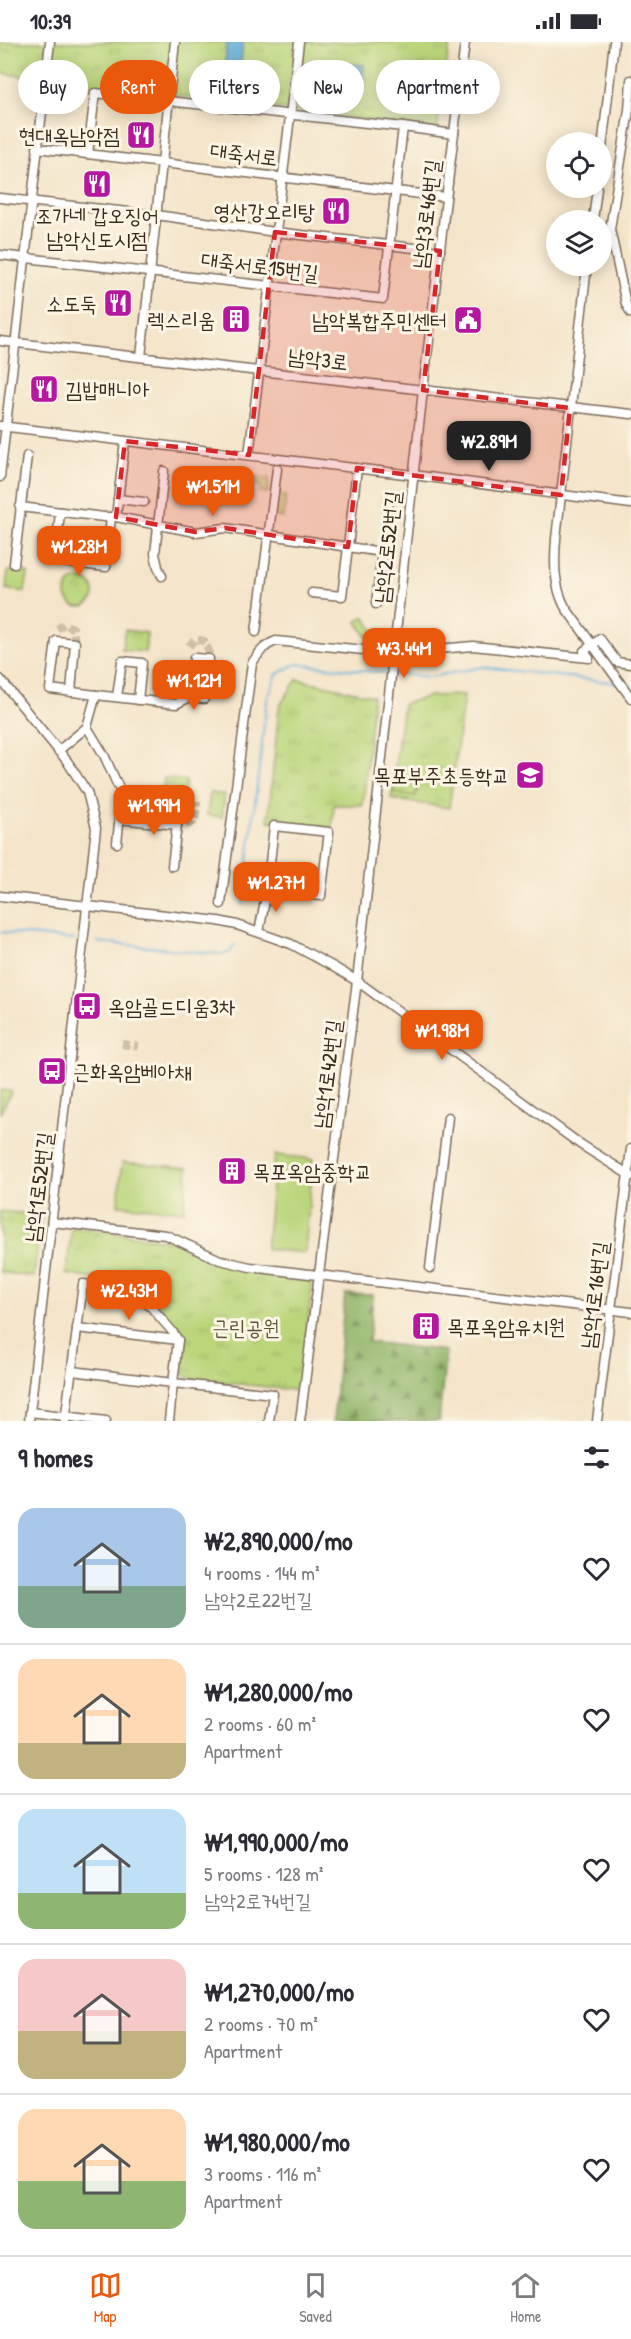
<!DOCTYPE html>
<meta charset="utf-8">
<style>
body{margin:0;font-family:"Patrick Hand","Poor Story",sans-serif;background:#f2f2f3;color:#2b2b33;height:100vh;display:flex;flex-direction:column;font-size:22px;white-space:nowrap}
*{box-sizing:border-box;margin:0}
p{font-size:20px;color:#7c7c81}
.icon{flex:none;width:33px;height:33px;fill:none;stroke:currentColor;stroke-width:2;stroke-linecap:round;stroke-linejoin:round}
.map{position:relative;height:1379px;overflow:hidden}
.details{display:flex;flex-direction:column;background:#fff;flex:1}
.details>*{flex:none}
.top-card{position:absolute;left:18px;top:18px;width:596px;height:54px;display:flex;gap:12px}
.tools{position:absolute;left:546px;top:90px;display:grid;gap:12px}
.tools a{display:grid;place-items:center;width:66px;height:66px;border-radius:50%;background:#fff;box-shadow:0 3px 15px #0003;font-size:30px}
.price{position:absolute;translate:-50% -51px;padding:0 14px;border-radius:12px;background:#ea580c;color:#fff;font-size:20px;line-height:39px;filter:drop-shadow(0 2px 3px #0008)}
.price::after{content:'';position:absolute;left:50%;top:36px;width:18px;height:14px;margin-left:-9px;background:inherit;clip-path:polygon(0 0,100% 0,50% 100%)}
.price.current{background:#222;color:#fff}
ul{padding:0;list-style:none}
li{display:flex;align-items:center;gap:18px;height:150px;padding:0 18px}
li+li{border-top:2px solid #e1e1e2}
li span{display:grid;place-items:center;flex:none;width:168px;height:120px;border-radius:18px;color:#555}
li>.icon{margin-inline-start:auto}
span .icon{width:72px;height:72px;fill:#fffc;stroke-width:1}
li b{font-size:26px}
h2{display:flex;justify-content:space-between;align-items:center;height:72px;padding:0 18px;font-size:26px}
.tag{padding:0 21px;border-radius:27px;background:#fff;box-shadow:0 3px 15px #0003;font-size:21px;line-height:54px}
.tag.current{background:#ea580c;color:#fff}
.status{display:flex;justify-content:space-between;align-items:center;height:42px;padding:0 30px;background:#fff;direction:ltr}
.status svg{height:16px;fill:currentColor}
.tabs{display:flex;justify-content:space-around;align-items:center;height:84px;border-top:2px solid #e1e1e2;background:#fff;font-size:16px;color:#7c7c81}
.tabs a{display:grid;justify-items:center;gap:3px}
.tabs .current{color:#ea580c}
.map>svg:first-child{display:block}
</style>
<div class="status"><b>10:39</b><svg viewBox="0 0 49 12"><path d="M0 12V9h3v3zM5 12V6h3v6zM10 12V3h3v9zM15 12V0h3v12zM26 1h20v11H26zM47 4h2v5h-2z"/></svg></div>
<div class="map">
<svg width="631" height="1379" viewBox="0 0 631 1379">
<defs>
<pattern id="forest-firs" width="22" height="20" patternUnits="userSpaceOnUse" patternTransform="scale(1.5)"><rect width="22" height="20" fill="#93b66a"/><path d="M5 1l3.5 6h-7zM16 11l3.5 6h-7z" fill="#799457"/></pattern>
<pattern id="park-tufts" width="24" height="20" patternUnits="userSpaceOnUse" patternTransform="scale(1.5)"><rect width="24" height="20" fill="#bad57a"/><path d="M3 7l-1-3M5 7V3M7 7l1-3M15 17l-1-3M17 17v-4M19 17l1-3" fill="none" stroke="#a1b769"/></pattern>
</defs>
<rect width="100%" height="100%" fill="#fcf5e5"/>
<filter id="ink" filterUnits="userSpaceOnUse"><feTurbulence type="fractalNoise" baseFrequency=".0167" numOctaves="2"/><feDisplacementMap in="SourceGraphic" scale="12" xChannelSelector="R" yChannelSelector="G"/><feConvolveMatrix kernelMatrix="1 2 1 2 8 2 1 2 1" color-interpolation-filters="sRGB"/></filter>
<filter id="wash" filterUnits="userSpaceOnUse"><feTurbulence type="fractalNoise" baseFrequency=".008" numOctaves="4" result="noise"/><feDisplacementMap in="SourceGraphic" scale="24" xChannelSelector="R" yChannelSelector="G"/><feGaussianBlur stdDeviation="1.35" result="paint"/><feColorMatrix in="noise" values="0 0 0 0 0 0 0 0 0 0 0 0 0 0 0 0 0 1.4 0 .05"/><feComposite in="paint" operator="in"/></filter>
<g filter="url(#wash)">
<rect width="100%" height="100%" fill="#f4e4c9"/>
<polygon fill="url(#forest-firs)" stroke="#677044" stroke-width="1.5" points="345,1252 373,1253 369,1300 446,1309 439,1379 333,1379"/>
<g fill="url(#park-tufts)" stroke="#7a804c" stroke-width="1.5">
<polygon points="0,0 450,0 437,87 0,31"/>
<polygon points="256,435 269,436 268,451 260,450 261,444 255,443"/>
<polygon points="274,453 286,454 283,476 271,474"/>
<circle cx="80" cy="551" r="14"/>
<polygon points="125,588 147,591 145,610 122,608"/>
<polygon points="297,637 373,654 363,763 334,763 332,786 268,779 279,665"/>
<polygon points="464,653 449,766 391,757 403,662 430,654"/>
<polygon points="164,736 186,739 182,770 161,768"/>
<polygon points="0,1048 12,1049 0,1072"/>
<polygon points="0,1169 41,1173 34,1235 0,1230"/>
<path d="M72 1185 174 1199 234 1225 308 1239 312 1243 301 1349 189 1336 183 1331V1296C178 1287 170 1279 162 1271 130 1238 108 1240 66 1232Z"/>
</g>
<g fill="#bad57a" stroke="#7a804c" stroke-width="1.5">
<polygon points="8,529 28,531 25,550 6,547"/>
<polygon points="364,574 375,590 367,595 357,580"/>
<polygon points="396,734 402,740 418,743 416,754 394,751"/>
<polygon points="210,751 225,753 222,775 207,773"/>
<polygon points="275,1113 313,1117 305,1211 266,1207"/>
<polygon points="122,1120 188,1126 184,1169 118,1163"/>
</g>
<g fill="#5fabd8" stroke="#4d6a7b" stroke-width="1.5">
<polygon points="227,0 243,0 240,32 224,30"/>
<polygon points="333,21 364,23 363,36 332,31"/>
</g>
<g fill="none" stroke-linecap="round" stroke-linejoin="round">
<g stroke="#5fabd8" stroke-width="2">
<polyline points="394,631 430,635 483,625 618,641"/>
<polyline points="623,642 631,643"/>
<polyline points="243,863 267,658 277,632 296,622 389,631"/>
<polyline points="0,890 75,898"/>
<polyline points="98,900 221,912 229,911 235,902"/>
</g>
</g>
</g>
<g filter="url(#ink)">
<g fill="none" stroke-linecap="round" stroke-linejoin="round">
<g stroke="#cfbfa7" stroke-width="8" stroke-dasharray="8 4" stroke-linecap="butt">
<polyline points="88,523 91,490"/>
<polyline points="57,587 64,582 73,586 75,601"/>
<polyline points="189,604 195,597 204,599 209,609 209,617"/>
<polyline points="186,783 193,780 196,773 197,759"/>
<polyline points="122,1002 138,1004"/>
</g>
<g stroke="#7c6b5a" stroke-width="11">
<g id="minor">
<polyline points="631,38 629,68 610,187 626,262 631,271"/>
<polyline points="403,85 454,92"/>
<polyline points="37,106 446,155"/>
<polyline points="602,107 614,0"/>
<polyline points="0,156 156,173 275,190 440,209"/>
<polyline points="593,178 597,146"/>
<polyline points="0,213 383,257 403,85 95,51 88,112"/>
<path d="M587 224 556 497C554 521 554 544 565 565L631 656"/>
<polyline points="0,299 631,372"/>
<polyline points="141,315 175,0"/>
<polyline points="0,384 413,433 631,462"/>
<polyline points="249,413 299,0"/>
<polyline points="0,435 50,0"/>
<polyline points="118,457 144,460"/>
<polyline points="20,465 104,475 116,475 196,490 225,486 348,505 357,426"/>
<polyline points="60,470 55,519 106,525 111,475"/>
<polyline points="116,475 125,399"/>
<polyline points="382,510 389,457"/>
<polyline points="14,522 27,414"/>
<polyline points="162,534 158,525 155,512 164,429"/>
<polyline points="312,551 342,554 348,505 382,510 376,562"/>
<polyline points="256,590 277,427"/>
<polyline points="0,637 67,719 87,750 96,786 29,1379"/>
<polyline points="71,650 75,601 56,599 50,647 96,653"/>
<polyline points="117,655 122,619 142,621 138,658"/>
<polyline points="87,685 104,713 122,753 117,801"/>
<polyline points="58,709 87,685 96,653 176,662 190,655 204,657 209,617 194,616 190,655"/>
<polyline points="119,777 177,783 172,824"/>
<polyline points="0,854 218,879 237,883 291,902 332,924 357,939 580,1102 631,1134"/>
<path d="M221 862 252 621C259 611 264 603 276 599L393 611 473 604 589 616 584 609 600 597 617 620 631 622"/>
<polyline points="259,890 267,848 274,784 329,790 321,854 267,848"/>
<polyline points="52,1180 166,1193 220,1218 250,1225 631,1270"/>
<polyline points="430,1226 448,1075"/>
<polyline points="77,1286 178,1298"/>
<polyline points="72,1329 173,1341 169,1379"/>
<polyline points="30,1370 106,1379"/>
<polyline points="65,1379 83,1242 131,1249 151,1265 172,1289 178,1298 173,1341 273,1352 269,1379"/>
<polyline points="300,1379 357,939 423,348 465,0"/>
<polyline points="597,1379 631,1107"/>
</g>
</g>
<use href="#minor" stroke="#fff" stroke-width="8"/>
</g>
</g>
<path fill="#d62828" fill-opacity="0.2" stroke="#d62828" stroke-width="4.5" stroke-dasharray="12 8" stroke-linejoin="round" d="M275 190 440 209 423 348 570 366 561 453 357 426 348 505 225 486 196 490 116 475 125 399 249 413Z"/>
<defs>
<g id="restaurant-square" transform="scale(1.5)"><rect x="-9" y="-9" width="18" height="18" rx="4" fill="#b5179e" stroke="#fcf5e5"/><path d="M-5-6h1v4h1v-4h1v4h1v-4h1v5L-1.5 .5V6h-2V.5L-5-1ZM5-6V6H3V1.5H1.5Q1.5-4 5-6Z" fill="#fff"/></g>
<g id="building-square" transform="scale(1.5)"><rect x="-9" y="-9" width="18" height="18" rx="4" fill="#b5179e" stroke="#fcf5e5"/><path d="M-4-6H4V6H1V3H-1V6H-4ZM-2.5-4.3h1.7v1.8h-1.7ZM.8-4.3h1.7v1.8H.8ZM-2.5-1h1.7V.8h-1.7ZM.8-1h1.7V.8H.8Z" fill="#fff"/></g>
<g id="civic-square" transform="scale(1.5)"><rect x="-9" y="-9" width="18" height="18" rx="4" fill="#b5179e" stroke="#fcf5e5"/><path d="M-.6-6.5H3V-4.5H.6V-3L4-1V1h2V6H-6V1h2V-1L-.6-3ZM-1.2 2.5V6h2.4V2.5Z" fill="#fff"/></g>
<g id="school-square" transform="scale(1.5)"><rect x="-9" y="-9" width="18" height="18" rx="4" fill="#b5179e" stroke="#fcf5e5"/><path d="M0-5L7-2L0 1L-7-2ZM-4 1L0 2.5L4 1V4Q0 6-4 4Z" fill="#fff"/></g>
<g id="bus-square" transform="scale(1.5)"><rect x="-9" y="-9" width="18" height="18" rx="4" fill="#b5179e" stroke="#fcf5e5"/><path d="M-5-6H5V4H4V6H2V4H-2V6H-4V4H-5ZM-3.5-4V0h7V-4ZM-3.5 1.2v1.5H-2V1.2ZM2 1.2v1.5H3.5V1.2Z" fill="#fff"/></g>
</defs>
<g fill-rule="evenodd">
<use href="#restaurant-square" x="141" y="93"/>
<use href="#restaurant-square" x="97" y="142"/>
<use href="#restaurant-square" x="336" y="169"/>
<use href="#restaurant-square" x="118" y="261"/>
<use href="#building-square" x="236" y="277"/>
<use href="#civic-square" x="468" y="278"/>
<use href="#restaurant-square" x="44" y="347"/>
<use href="#school-square" x="530" y="733"/>
<use href="#bus-square" x="87" y="964"/>
<use href="#bus-square" x="52" y="1029"/>
<use href="#building-square" x="232" y="1129"/>
<use href="#building-square" x="426" y="1284"/>
</g>
<g text-anchor="middle" dominant-baseline="central" stroke-width="6" stroke-linejoin="round" paint-order="stroke">
<g font-size="21" fill="#3b2a1e" stroke="#fcf5e5" text-anchor="end">
<text x="120" y="93">현대옥남악점</text>
<text x="315" y="169">영산강오리탕</text>
<text x="97" y="173" text-anchor="middle">조가네 갑오징어<tspan x="97" dy="24">남악신도시점</tspan></text>
<text x="97" y="261">소도둑</text>
<text x="215" y="277">렉스리움</text>
<text x="447" y="278">남악복합주민센터</text>
<text x="65" y="347" text-anchor="start">김밥매니아</text>
<text x="509" y="733">목포부주초등학교</text>
<text x="108" y="964" text-anchor="start">옥암골드디움3차</text>
<text x="73" y="1029" text-anchor="start">근화옥암베아채</text>
<text x="253" y="1129" text-anchor="start">목포옥암중학교</text>
<text x="447" y="1284" text-anchor="start">목포옥암유치원</text>
</g>
<g font-size="21" fill="#3b2a1e" stroke="#fcf5e5">
<text transform="translate(244 112) rotate(7)">대죽서로</text>
<text transform="translate(426 172) rotate(-83)">남악3로46번길</text>
<text transform="translate(260 224) rotate(7)">대죽서로15번길</text>
<text transform="translate(318 317) rotate(7)">남악3로</text>
<text transform="translate(387 505) rotate(-84)">남악2로52번길</text>
<text transform="translate(327 1032) rotate(-83)">남악1로42번길</text>
<text transform="translate(38 1145) rotate(-83)">남악1로52번길</text>
<text transform="translate(594 1253) rotate(-83)">남악1로16번길</text>
</g>
<g font-size="21" fill="#5b5535" stroke="#fcf5e5">
<text x="246" y="1285">근린공원</text>
</g>
</g>
</svg>
<div class="tools">
<a><svg class="icon" aria-label="locate" viewBox="0 0 24 24"><circle cx="12" cy="12" r="6"/><path d="M12 2v4M12 18v4M2 12h4M18 12h4"/></svg></a>
<a><svg class="icon" aria-label="layers" viewBox="0 0 24 24"><path d="M12 4l9 5-9 5-9-5zM3 14l9 5 9-5"/></svg></a>
</div>
<b class="price current" style="left:489px;top:430px">₩2.89M</b>
<b class="price" style="left:213px;top:475px">₩1.51M</b>
<b class="price" style="left:79px;top:535px">₩1.28M</b>
<b class="price" style="left:404px;top:637px">₩3.44M</b>
<b class="price" style="left:194px;top:669px">₩1.12M</b>
<b class="price" style="left:154px;top:794px">₩1.99M</b>
<b class="price" style="left:276px;top:871px">₩1.27M</b>
<b class="price" style="left:442px;top:1019px">₩1.98M</b>
<b class="price" style="left:129px;top:1279px">₩2.43M</b>
<div class="top-card">
<a class="tag">Buy</a>
<a class="tag current">Rent</a>
<a class="tag">Filters</a>
<a class="tag">New</a>
<a class="tag">Apartment</a>
</div>
</div>
<section class="details">
<h2>9 homes<svg class="icon" aria-label="filters" viewBox="0 0 24 24"><path d="M4 7h16M4 17h16"/><circle cx="9" cy="7" r="2"/><circle cx="15" cy="17" r="2"/></svg></h2>
<ul>
<li><span style="background:linear-gradient(#a9c7e8 65%,#7fa58c 0)"><svg class="icon" aria-label="home" viewBox="0 0 24 24"><path d="M3 11l9-7 9 7M6 9v11h12V9"/></svg></span><div><b>₩2,890,000/mo</b><p>4 rooms · 144 m²</p><p>남악2로22번길</p></div><svg class="icon" aria-label="heart" viewBox="0 0 24 24"><path d="M12 20l-8-8c-3-5 5-10 8-4 3-6 11-1 8 4z"/></svg></li>
<li><span style="background:linear-gradient(#ffd9b3 70%,#c2b280 0)"><svg class="icon" aria-label="home" viewBox="0 0 24 24"><path d="M3 11l9-7 9 7M6 9v11h12V9"/></svg></span><div><b>₩1,280,000/mo</b><p>2 rooms · 60 m²</p><p>Apartment</p></div><svg class="icon" aria-label="heart" viewBox="0 0 24 24"><path d="M12 20l-8-8c-3-5 5-10 8-4 3-6 11-1 8 4z"/></svg></li>
<li><span style="background:linear-gradient(#bfe0f5 70%,#8fb573 0)"><svg class="icon" aria-label="home" viewBox="0 0 24 24"><path d="M3 11l9-7 9 7M6 9v11h12V9"/></svg></span><div><b>₩1,990,000/mo</b><p>5 rooms · 128 m²</p><p>남악2로74번길</p></div><svg class="icon" aria-label="heart" viewBox="0 0 24 24"><path d="M12 20l-8-8c-3-5 5-10 8-4 3-6 11-1 8 4z"/></svg></li>
<li><span style="background:linear-gradient(#f6c9c9 60%,#c2b280 0)"><svg class="icon" aria-label="home" viewBox="0 0 24 24"><path d="M3 11l9-7 9 7M6 9v11h12V9"/></svg></span><div><b>₩1,270,000/mo</b><p>2 rooms · 70 m²</p><p>Apartment</p></div><svg class="icon" aria-label="heart" viewBox="0 0 24 24"><path d="M12 20l-8-8c-3-5 5-10 8-4 3-6 11-1 8 4z"/></svg></li>
<li><span style="background:linear-gradient(#ffd9b3 60%,#8fb573 0)"><svg class="icon" aria-label="home" viewBox="0 0 24 24"><path d="M3 11l9-7 9 7M6 9v11h12V9"/></svg></span><div><b>₩1,980,000/mo</b><p>3 rooms · 116 m²</p><p>Apartment</p></div><svg class="icon" aria-label="heart" viewBox="0 0 24 24"><path d="M12 20l-8-8c-3-5 5-10 8-4 3-6 11-1 8 4z"/></svg></li>
</ul>
</section>
<nav class="tabs">
<a class="current"><svg class="icon" aria-label="map" viewBox="0 0 24 24"><path d="M3 6l6-2 6 2 6-2v14l-6 2-6-2-6 2zM9 4v14M15 6v14"/></svg>Map</a>
<a><svg class="icon" aria-label="saved" viewBox="0 0 24 24"><path d="M7 4h10v16l-5-4-5 4z"/></svg>Saved</a>
<a><svg class="icon" aria-label="home" viewBox="0 0 24 24"><path d="M3 11l9-7 9 7M6 9v11h12V9"/></svg>Home</a>
</nav>
